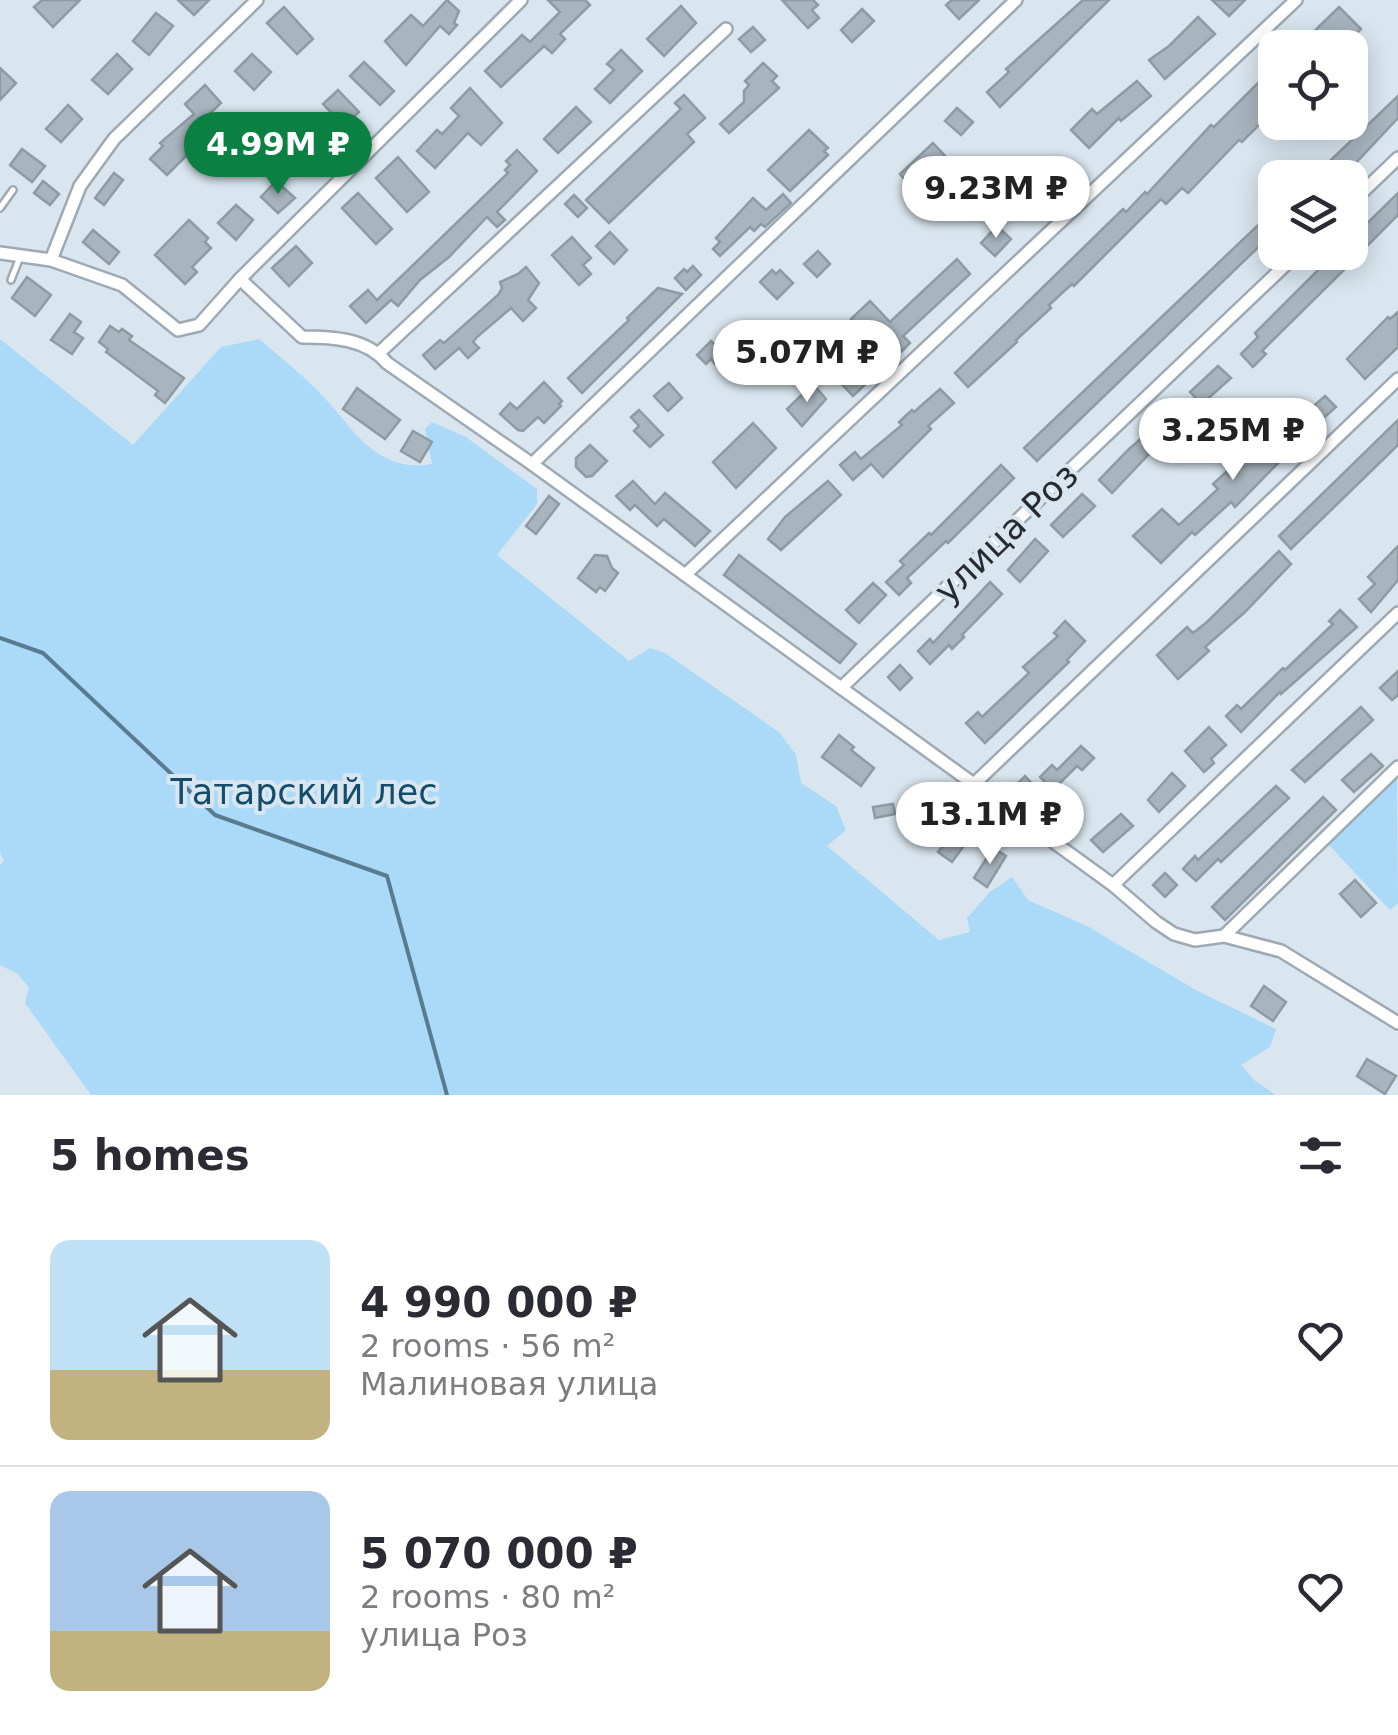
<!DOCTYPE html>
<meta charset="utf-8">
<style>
body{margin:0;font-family:"DejaVu Sans",sans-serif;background:#f7f7f7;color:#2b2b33;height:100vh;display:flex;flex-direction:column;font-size:38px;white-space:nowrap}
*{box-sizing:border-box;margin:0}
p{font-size:32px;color:#7c7c81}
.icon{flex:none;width:55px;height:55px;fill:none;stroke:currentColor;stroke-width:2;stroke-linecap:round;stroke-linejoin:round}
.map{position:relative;height:1095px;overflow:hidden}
.details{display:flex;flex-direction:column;background:#fff;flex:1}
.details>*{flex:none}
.buttons{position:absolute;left:1258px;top:30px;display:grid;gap:20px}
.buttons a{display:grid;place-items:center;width:110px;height:110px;border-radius:20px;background:#fff;box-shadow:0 5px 25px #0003;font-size:50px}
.price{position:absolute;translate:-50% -85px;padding:0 22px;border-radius:35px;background:#fff;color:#222;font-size:32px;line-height:65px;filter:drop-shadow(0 2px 5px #0008)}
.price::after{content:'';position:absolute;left:50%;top:60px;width:30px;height:22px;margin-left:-15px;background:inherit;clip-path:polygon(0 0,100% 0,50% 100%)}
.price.active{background:#0b8043;color:#fff}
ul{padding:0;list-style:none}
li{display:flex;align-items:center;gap:30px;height:250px;padding:0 50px}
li+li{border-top:2px solid #e1e1e2}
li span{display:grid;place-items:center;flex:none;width:280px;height:200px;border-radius:20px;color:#555}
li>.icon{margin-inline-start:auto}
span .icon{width:120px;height:120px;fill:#fffc;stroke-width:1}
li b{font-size:42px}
h2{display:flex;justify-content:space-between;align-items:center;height:120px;padding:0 50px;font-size:42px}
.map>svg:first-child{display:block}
</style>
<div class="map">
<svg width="1398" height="1095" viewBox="0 0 1398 1095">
<rect width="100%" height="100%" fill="#d9e6ef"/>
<g fill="#aadaf8">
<path d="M0 339 133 445 221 347 259 339C279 356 300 373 319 392 353 427 375 474 432 464L425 429 432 422 466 437 537 489V504L497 555 629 661 650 648 665 653 779 732 796 755 801 783 836 806 846 830 827 846 939 940 970 932 967 918 990 892 1012 877 1028 900 1087 926 1196 990 1276 1029 1270 1047 1241 1065 1255 1081 1276 1095H91L25 1003 29 988 18 974 0 965V865L4 861 0 852Z"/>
<polygon points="1397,775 1398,903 1390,910 1328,844"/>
</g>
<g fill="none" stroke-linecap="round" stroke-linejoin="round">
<polyline stroke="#587b90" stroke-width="4" points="0,638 43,653 215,815 387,876 447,1095"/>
</g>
<g fill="#a8b5be" stroke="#8e9ba3" stroke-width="2.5">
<polygon points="42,0 80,0 53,27 34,7"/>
<polygon points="178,0 209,0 194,15"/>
<polygon points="447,0 459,11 454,23 457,25 449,34 440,26 406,65 385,41 411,15 423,26"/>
<polygon points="548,0 585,0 590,5 560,34 565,39 552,53 544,46 501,87 485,71 522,35 530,42 560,12"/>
<polygon points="782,0 813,0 818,5 812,10 819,18 808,28"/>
<polygon points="952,0 979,0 959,19 946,5"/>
<polygon points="1083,0 1109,0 1000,107 987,92 1009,72 1006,69"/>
<polygon points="1212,0 1245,0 1229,16"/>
<polygon points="681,6 696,23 664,56 647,39"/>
<polygon points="284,7 313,39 297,54 267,23"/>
<polygon points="1339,7 1361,29 1348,42 1340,48 1297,48"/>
<polygon points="862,9 874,21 852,42 841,30"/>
<polygon points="156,13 173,26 149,55 133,41"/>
<polygon points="1198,17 1215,34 1165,79 1149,60 1169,46"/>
<polygon points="753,27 765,40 751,52 739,39"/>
<polygon points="621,50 642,71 610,103 595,89 614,70 607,64"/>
<polygon points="117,54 132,69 108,94 92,80"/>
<polygon points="252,54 271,72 254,90 235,71"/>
<polygon points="364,62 394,91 380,105 350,76"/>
<polygon points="763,63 777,76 772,81 779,88 729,133 720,124 744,102 744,91 749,85 745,81"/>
<polygon points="1275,66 1275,108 1255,129 1242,142 1239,140 1188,193 1182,188 1166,204 1161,199 1074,286 1072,284 1049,305 1051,308 1016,340 1017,342 968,387 955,373 1123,209 1126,212 1145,192 1147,194 1211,125 1214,127"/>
<polygon points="0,68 16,83 0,100"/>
<polygon points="1137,81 1151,96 1121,121 1119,118 1089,148 1071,130 1092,109 1097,114"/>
<polygon points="205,85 221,103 195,128 225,155 214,168 206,168 201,141 167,175 150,159 163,146 160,143 194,114 185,104"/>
<polygon points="470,88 502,123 481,145 468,133 435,168 417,151 437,130 442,134 459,116 451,108"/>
<polygon points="338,90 359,112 344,126 323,104"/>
<polygon points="684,95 705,118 687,134 694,142 609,223 586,200 681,109 675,103"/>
<polygon points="1398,96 1398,118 1352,167 1350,165 1337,178 1312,178"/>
<polygon points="68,105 82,119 61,142 46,129"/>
<polygon points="576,107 591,122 558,153 544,139"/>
<polygon points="957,108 973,122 961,135 945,121"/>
<polygon points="297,129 320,145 317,151 329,159 319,173 283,150"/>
<polygon points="809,130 828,148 824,151 828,155 790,191 768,170"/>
<polygon points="933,143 947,158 915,191 900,174"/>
<polygon points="22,149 45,166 32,182 10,165"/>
<polygon points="517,150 537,171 497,212 505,220 497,227 487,217 449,257 420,280 398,306 391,300 366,323 350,306 368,290 377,300 508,173 505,170 510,165 506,161"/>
<polygon points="398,157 429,192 407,212 376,178"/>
<polygon points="1009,159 1026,177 999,202 981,183"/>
<polygon points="114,173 123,180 104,205 95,198"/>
<polygon points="43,181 59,194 50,205 34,193"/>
<polygon points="276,181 295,198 278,213 261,197"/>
<polygon points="358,193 392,229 376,244 342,208"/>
<polygon points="1398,193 1398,215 1350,263 1350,240"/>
<polygon points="783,194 791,203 765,227 761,224 754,231 750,227 720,256 713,249 720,242 716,238 753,198 766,210"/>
<polygon points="574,195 587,208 578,217 565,204"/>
<polygon points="236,205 253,220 236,240 218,223"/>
<polygon points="1275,209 1275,231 1037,461 1024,448"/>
<polygon points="189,220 208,238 205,242 211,248 192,267 197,272 185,284 155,255"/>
<polygon points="997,226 1011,239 995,256 981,243"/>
<polygon points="93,230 119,252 109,264 83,242"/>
<polygon points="610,232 627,250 614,264 596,246"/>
<polygon points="572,237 591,258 583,265 591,274 579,285 552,255"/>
<polygon points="296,246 312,263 289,286 272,268"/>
<polygon points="818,251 830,264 817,277 804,264"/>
<polygon points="1335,253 1348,266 1262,351 1266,354 1253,367 1241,354 1258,337 1255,333"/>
<polygon points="957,259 970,274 903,336 910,343 892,361 851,319 870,301 890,322"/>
<polygon points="693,266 701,275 686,290 675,278 684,269 687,272"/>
<polygon points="526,267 539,283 528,300 536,308 523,321 511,308 477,337 473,342 479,348 468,358 459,348 435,369 423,355 440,340 444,343 498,295 502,288 500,282 518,274"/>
<polygon points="772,270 776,274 780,270 793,283 777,299 760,282"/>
<polygon points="27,277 51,295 35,316 12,298"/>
<polygon points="658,288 682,294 582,393 568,378 629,320 627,318"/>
<polygon points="1398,312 1398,347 1365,379 1347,359 1388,317 1390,319"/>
<polygon points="70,314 81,322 74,332 83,338 72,354 51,340"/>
<polygon points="110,326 119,332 122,329 132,336 129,340 184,378 165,403 155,395 158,391 106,352 108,349 99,342"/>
<polygon points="822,333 869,381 853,396 806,346"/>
<polygon points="711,341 725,355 715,364 711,359 706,364 697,355"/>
<polygon points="1218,366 1231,378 1202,404 1190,392"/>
<polygon points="544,382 562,401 559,404 561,406 544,423 538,417 523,431 518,430 500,414 510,403 517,409"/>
<polygon points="669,383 682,398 668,411 654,396"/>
<polygon points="813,384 826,399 802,426 787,409"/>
<polygon points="357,388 400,420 385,439 343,409"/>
<polygon points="940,389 954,403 928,426 931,429 883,477 871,464 853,480 840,465 855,452 861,459 902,425 899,422 912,410 914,412"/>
<polygon points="1325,396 1336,407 1281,456 1283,458 1235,507 1231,502 1195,535 1192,532 1161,563 1133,536 1162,509 1179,525 1218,489 1213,484 1226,472 1229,476 1278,432 1272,425 1282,416 1297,404 1306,413"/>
<polygon points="1175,409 1187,422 1152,451 1112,493 1099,480 1128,450"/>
<polygon points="639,410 663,435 650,447 634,431 639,426 631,417"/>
<polygon points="1398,420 1398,445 1291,549 1279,536"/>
<polygon points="753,423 776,448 736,488 713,462"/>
<polygon points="413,431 432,442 420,462 401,451"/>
<polygon points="590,445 607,461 592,476 586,477 576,467 576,458"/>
<polygon points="1001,465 1014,478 948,543 946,541 907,578 911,583 899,595 886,582 904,565 900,561 929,533 931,535"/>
<polygon points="633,481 655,504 665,493 710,531 695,546 664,519 657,526 635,505 630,510 616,496"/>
<polygon points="828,481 841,495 781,550 768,539 785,517"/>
<polygon points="1082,494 1095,506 1063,537 1051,525"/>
<polygon points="549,496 559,504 536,534 526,526"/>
<polygon points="1035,539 1048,551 1020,582 1008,570"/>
<polygon points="1398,546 1398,580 1371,612 1359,599 1375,584 1368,577"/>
<polygon points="1279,551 1291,564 1245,612 1205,647 1209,651 1178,679 1157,655 1187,627 1193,633 1207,622"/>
<polygon points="595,555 607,556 612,568 618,573 605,591 600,587 596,592 578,578"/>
<polygon points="739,555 856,644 840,663 724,575"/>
<polygon points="990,582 1002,594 962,635 964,637 952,649 949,645 930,664 918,651 930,639 933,643"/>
<polygon points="873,583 886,595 859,623 846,610"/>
<polygon points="1340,610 1357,627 1281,694 1280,692 1241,732 1226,716 1237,705 1241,709 1283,668 1285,670 1333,624 1329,621"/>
<polygon points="1065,621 1085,641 1067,660 1069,662 985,743 966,723 978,712 982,717 1029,673 1023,667 1058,636 1054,633"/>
<polygon points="900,665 912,678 900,690 888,677"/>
<polygon points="1398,671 1398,695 1392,700 1380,688"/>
<polygon points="1361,707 1373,720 1305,782 1292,770"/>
<polygon points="1209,727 1226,745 1211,759 1214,763 1204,772 1185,751"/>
<polygon points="839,735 854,747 851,750 874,768 861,786 822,757"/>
<polygon points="1081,746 1094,758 1082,770 1077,766 1053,790 1040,777 1052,765 1057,770"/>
<polygon points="1371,754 1383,766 1354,792 1342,780"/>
<polygon points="1172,773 1185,786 1159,812 1148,800"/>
<polygon points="1025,776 1037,789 1025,801 1013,788"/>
<polygon points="1276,786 1289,798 1221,862 1218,859 1196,881 1183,869 1195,856 1198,860"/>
<polygon points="917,796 942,814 928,834 903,815"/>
<polygon points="1323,797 1336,810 1225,920 1212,907"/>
<polygon points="893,804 895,814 875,818 873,807"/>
<polygon points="1121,814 1133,826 1103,852 1091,840"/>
<polygon points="958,827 971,836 952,862 938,852"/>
<polygon points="993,848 1006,856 987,887 974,878"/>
<polygon points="1165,873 1177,885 1165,897 1153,885"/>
<polygon points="1355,880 1376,903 1361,917 1340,894"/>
<polygon points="1264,986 1286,1002 1273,1021 1251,1006"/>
<polygon points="1367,1059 1396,1076 1385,1094 1357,1076"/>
</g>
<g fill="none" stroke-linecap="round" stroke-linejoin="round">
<g stroke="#9daab3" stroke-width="10">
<g id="service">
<polyline points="0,208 13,190"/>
<polyline points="11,280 20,257"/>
</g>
</g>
<g stroke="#9daab3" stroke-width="16">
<g id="minor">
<polyline points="1350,204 1398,158"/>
<path d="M0 253 51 260 122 285 178 330 199 325 240 279 302 337C332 337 366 338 387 363L532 464 1113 885 1156 922 1174 934 1195 940 1224 936 1281 951 1398 1023"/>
<polyline points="51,260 80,186 114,139 257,0"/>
<polyline points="240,279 521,0"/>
<polyline points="379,353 726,29"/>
<polyline points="532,464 1016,0"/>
<polyline points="685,575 1296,0"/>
<polyline points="841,688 1299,252"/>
<polyline points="974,784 1398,379"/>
<polyline points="1113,885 1398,613"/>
<polyline points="1224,936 1398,767"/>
</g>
</g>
<use href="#service" stroke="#fff" stroke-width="5"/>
<use href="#minor" stroke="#fff" stroke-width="11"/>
</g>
<g text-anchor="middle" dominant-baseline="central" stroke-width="8" stroke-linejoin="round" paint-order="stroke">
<g font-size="35" fill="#262b2f" stroke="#d9e6ef">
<text transform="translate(1006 533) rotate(-44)">улица Роз</text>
</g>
<g font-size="35" fill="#124d6b" stroke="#d9e6ef">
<text x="304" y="792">Татарский лес</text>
</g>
</g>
</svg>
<div class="buttons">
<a><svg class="icon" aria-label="locate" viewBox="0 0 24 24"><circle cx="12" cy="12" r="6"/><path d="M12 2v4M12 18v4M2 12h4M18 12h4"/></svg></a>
<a><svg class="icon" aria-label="layers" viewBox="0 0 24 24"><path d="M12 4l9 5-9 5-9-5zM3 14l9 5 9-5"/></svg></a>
</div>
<b class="price active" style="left:278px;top:197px">4.99M ₽</b>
<b class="price" style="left:996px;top:241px">9.23M ₽</b>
<b class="price" style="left:807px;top:405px">5.07M ₽</b>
<b class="price" style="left:1233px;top:483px">3.25M ₽</b>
<b class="price" style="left:990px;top:867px">13.1M ₽</b>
</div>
<section class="details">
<h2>5 homes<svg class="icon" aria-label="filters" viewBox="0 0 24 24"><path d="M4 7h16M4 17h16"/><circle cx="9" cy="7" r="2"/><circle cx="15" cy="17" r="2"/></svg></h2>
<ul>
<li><span style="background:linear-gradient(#bfe0f5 65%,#c2b280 0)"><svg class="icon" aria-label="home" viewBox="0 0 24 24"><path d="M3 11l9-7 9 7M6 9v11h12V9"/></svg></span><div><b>4 990 000 ₽</b><p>2 rooms · 56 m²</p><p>Малиновая улица</p></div><svg class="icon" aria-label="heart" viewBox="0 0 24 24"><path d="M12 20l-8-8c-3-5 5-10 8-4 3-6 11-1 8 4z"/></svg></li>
<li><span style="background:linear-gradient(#a9c7e8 70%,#c2b280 0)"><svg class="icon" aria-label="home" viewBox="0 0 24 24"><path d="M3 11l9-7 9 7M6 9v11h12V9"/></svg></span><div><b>5 070 000 ₽</b><p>2 rooms · 80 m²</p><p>улица Роз</p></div><svg class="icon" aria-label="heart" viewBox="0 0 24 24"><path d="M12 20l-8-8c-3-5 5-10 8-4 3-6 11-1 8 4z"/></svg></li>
</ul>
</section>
